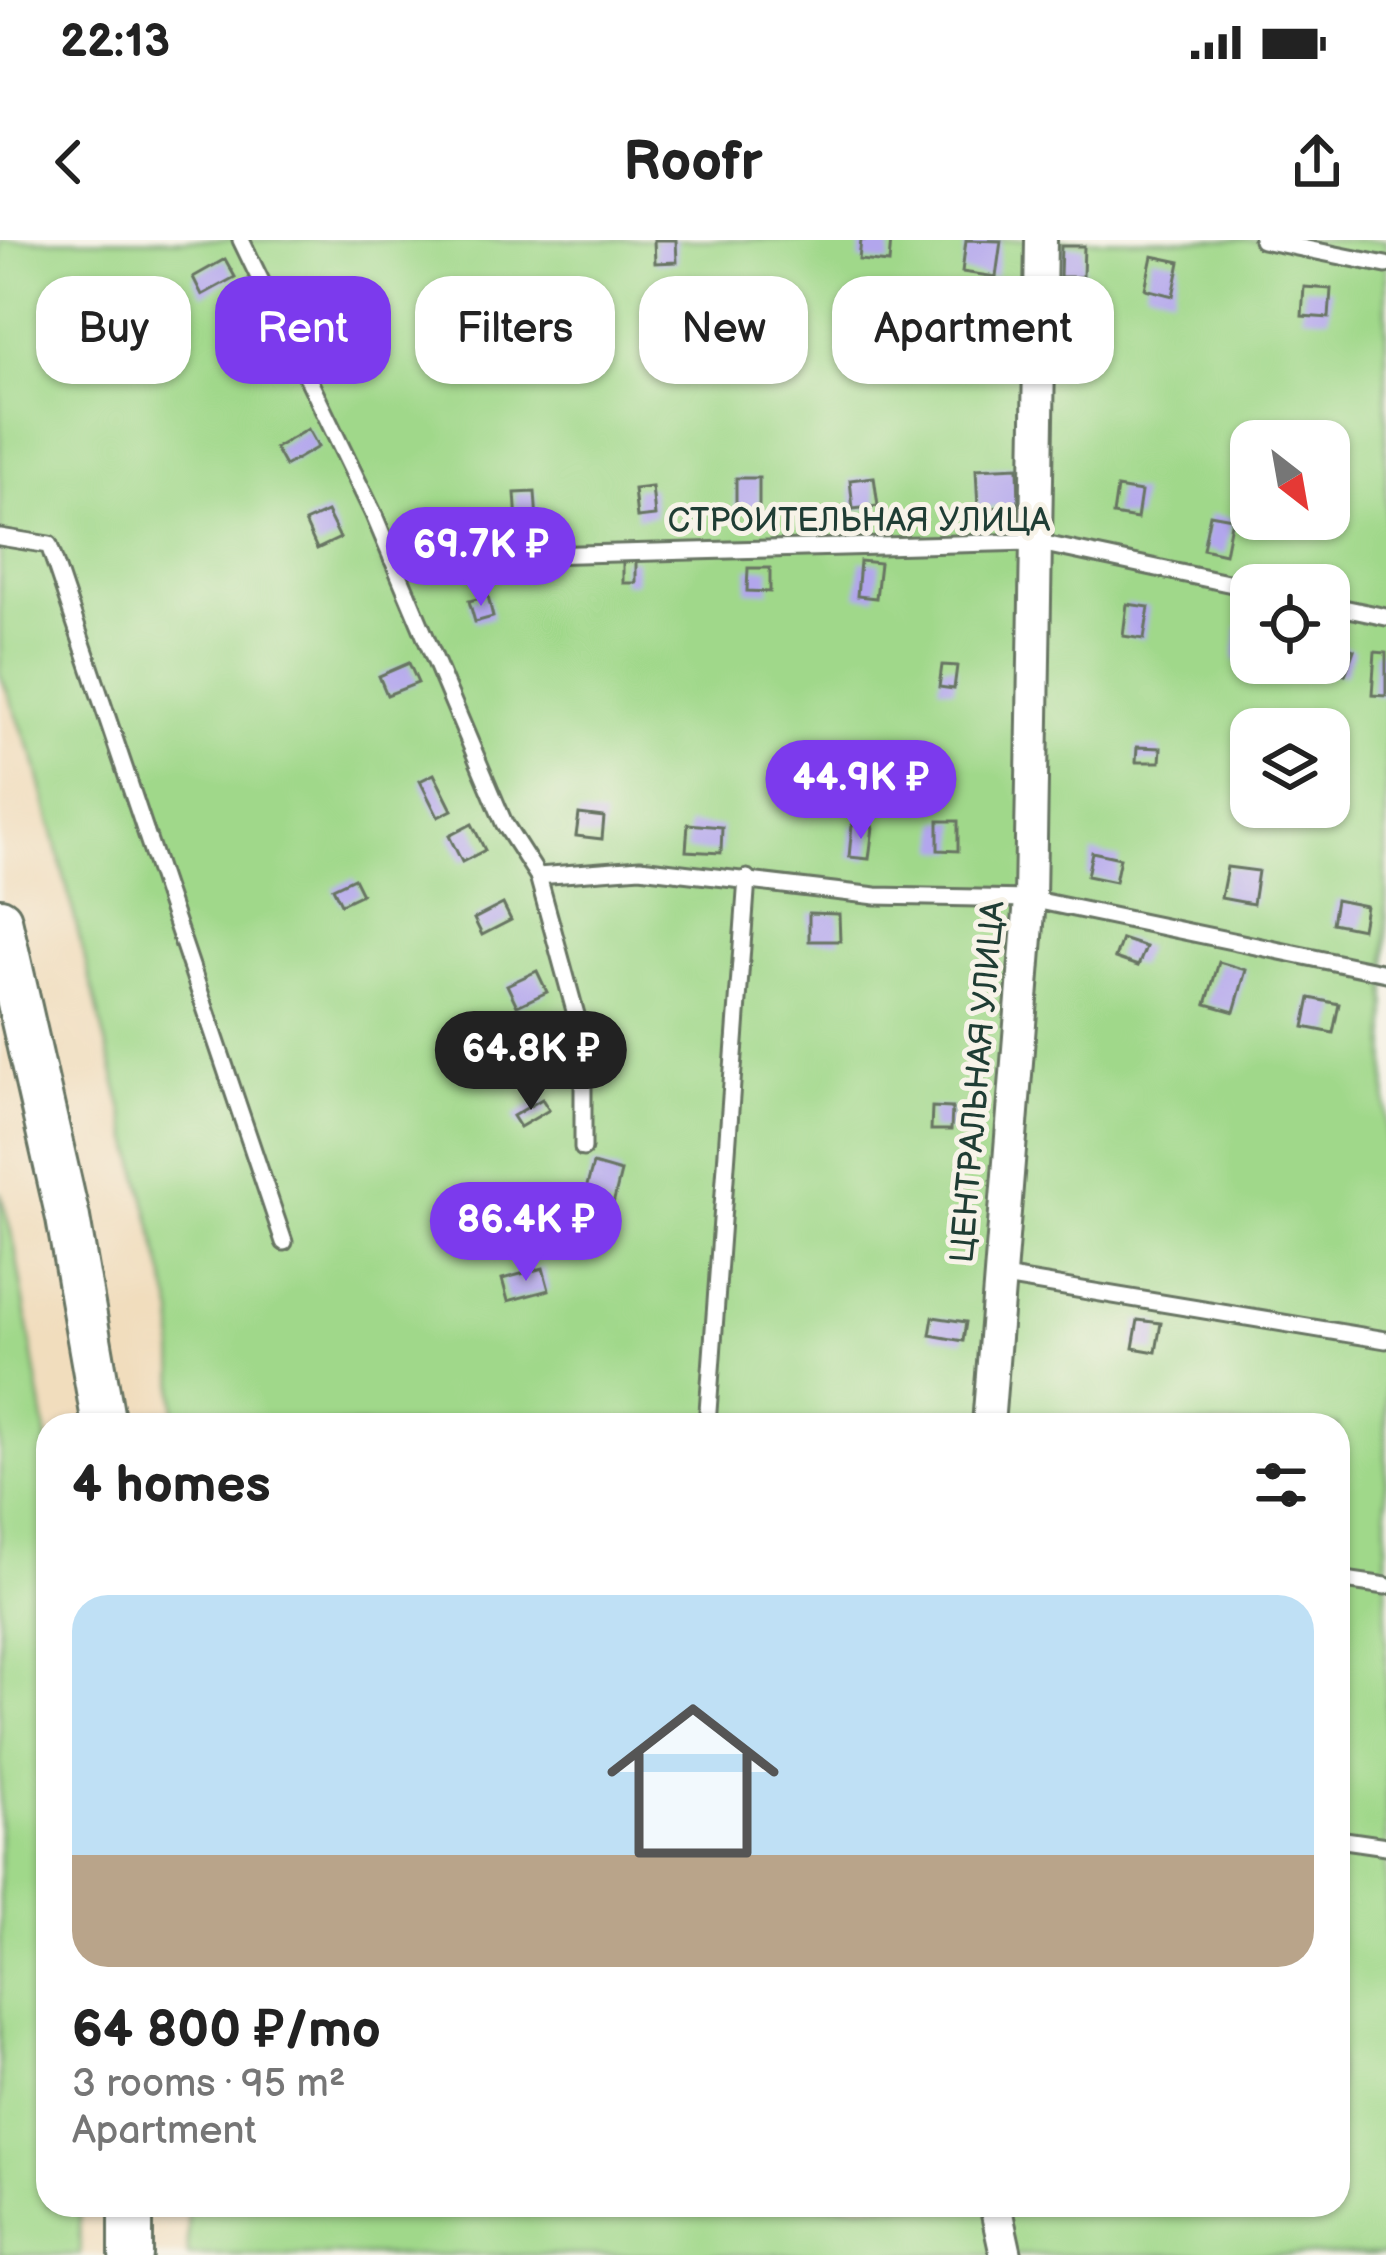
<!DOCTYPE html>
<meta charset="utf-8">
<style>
body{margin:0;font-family:"Balsamiq Sans",sans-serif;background:#f6f6f6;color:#222;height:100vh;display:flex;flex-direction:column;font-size:45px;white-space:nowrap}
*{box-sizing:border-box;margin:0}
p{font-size:39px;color:#767676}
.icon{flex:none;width:66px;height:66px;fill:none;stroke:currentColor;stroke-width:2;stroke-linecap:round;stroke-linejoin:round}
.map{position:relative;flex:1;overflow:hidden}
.panel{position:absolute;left:36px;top:1173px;width:1314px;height:804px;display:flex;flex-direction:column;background:#fff;border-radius:36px;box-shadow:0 3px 9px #0004}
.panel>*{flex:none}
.top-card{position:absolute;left:36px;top:36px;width:1314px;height:108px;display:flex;gap:24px}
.needle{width:78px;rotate:149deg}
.controls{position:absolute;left:1230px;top:180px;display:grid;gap:24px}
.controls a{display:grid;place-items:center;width:120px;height:120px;border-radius:24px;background:#fff;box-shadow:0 3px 9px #0004;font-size:60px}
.price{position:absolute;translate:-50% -102px;padding:0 27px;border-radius:42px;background:#7c3aed;color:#fff;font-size:39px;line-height:78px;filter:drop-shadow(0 3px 6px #0008)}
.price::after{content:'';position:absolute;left:50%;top:72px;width:36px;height:27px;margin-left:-18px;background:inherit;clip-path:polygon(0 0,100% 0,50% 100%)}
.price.selected{background:#222;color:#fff}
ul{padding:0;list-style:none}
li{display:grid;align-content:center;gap:24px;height:636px;padding:0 36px}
li span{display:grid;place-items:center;height:372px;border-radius:36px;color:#555}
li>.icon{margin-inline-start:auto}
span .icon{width:216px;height:216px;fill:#fffc;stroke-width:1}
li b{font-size:51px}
h2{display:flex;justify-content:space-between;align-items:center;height:144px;padding:0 36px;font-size:51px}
.chip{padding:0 42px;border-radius:36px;background:#fff;box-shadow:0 3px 9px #0004;font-size:42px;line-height:108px}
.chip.selected{background:#7c3aed;color:#fff}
.status{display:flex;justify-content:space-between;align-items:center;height:84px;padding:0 60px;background:#fff;direction:ltr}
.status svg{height:33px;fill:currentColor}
header{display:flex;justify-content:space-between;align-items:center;height:156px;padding:0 36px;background:#fff;font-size:54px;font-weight:600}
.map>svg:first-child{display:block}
</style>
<div class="status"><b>22:13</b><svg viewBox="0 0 49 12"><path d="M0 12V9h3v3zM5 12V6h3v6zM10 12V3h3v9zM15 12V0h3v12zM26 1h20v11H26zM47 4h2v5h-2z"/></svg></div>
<header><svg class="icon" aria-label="back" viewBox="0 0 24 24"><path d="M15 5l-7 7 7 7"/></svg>Roofr<svg class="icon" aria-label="share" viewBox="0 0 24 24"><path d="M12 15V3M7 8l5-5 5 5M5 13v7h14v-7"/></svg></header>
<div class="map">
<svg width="1386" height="2015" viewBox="0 0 1386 2015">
<rect width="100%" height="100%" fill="#f7f3e8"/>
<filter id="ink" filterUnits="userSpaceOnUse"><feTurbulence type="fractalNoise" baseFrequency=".00833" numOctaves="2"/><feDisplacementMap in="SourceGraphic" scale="24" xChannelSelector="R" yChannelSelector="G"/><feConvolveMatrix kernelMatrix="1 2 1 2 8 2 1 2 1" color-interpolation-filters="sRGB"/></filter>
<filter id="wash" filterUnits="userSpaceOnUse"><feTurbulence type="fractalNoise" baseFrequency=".004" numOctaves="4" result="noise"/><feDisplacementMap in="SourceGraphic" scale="48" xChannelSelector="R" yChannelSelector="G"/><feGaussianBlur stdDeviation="2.7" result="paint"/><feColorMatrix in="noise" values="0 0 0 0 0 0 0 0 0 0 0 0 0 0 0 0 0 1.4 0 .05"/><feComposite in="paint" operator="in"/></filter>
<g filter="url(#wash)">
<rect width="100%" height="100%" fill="#f1ddbd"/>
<g fill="#a0d88a" stroke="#608a5f" stroke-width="3" fill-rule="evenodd">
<path d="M0 0H1386V2015H188L187 1965H1338V1185H175L174 1074 35 520 0 434ZM1251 201H1329V279H1251ZM1251 345H1329V423H1251ZM1251 489H1329V567H1251Z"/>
<polygon points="0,951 15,1007 48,1206 48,1965 79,1965 80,2015 0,2015"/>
</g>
<g id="blocks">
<g fill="#b2a6ed">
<polygon points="654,0 676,0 677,22 655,23"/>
<polygon points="861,0 891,0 889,23 859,20"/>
<polygon points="966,0 1001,1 996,37 962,32"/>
<polygon points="1061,6 1084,6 1083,37 1060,37"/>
<polygon points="1152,16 1180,22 1173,56 1145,49"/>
<polygon points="225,19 235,37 202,55 193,37"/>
<polygon points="1304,47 1331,49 1329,78 1302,76"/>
<polygon points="308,189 318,207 285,226 275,208"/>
<polygon points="1018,227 1019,267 978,268 976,229"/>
<polygon points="874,237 878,266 853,269 850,240"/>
<rect x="736" y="238" width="23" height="32"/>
<polygon points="652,247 655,276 637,278 634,249"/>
<polygon points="1117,248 1141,252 1137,279 1113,275"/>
<polygon points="535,252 537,281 517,282 515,253"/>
<polygon points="327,272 340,298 317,309 305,282"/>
<polygon points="1210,274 1232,278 1225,314 1203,309"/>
<polygon points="636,319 636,343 623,343 623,320"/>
<polygon points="860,321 880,323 876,358 857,356"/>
<polygon points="748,328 770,328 770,352 747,351"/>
<polygon points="488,356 493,377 475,382 469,361"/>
<polygon points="1127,364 1149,367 1144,399 1123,396"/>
<polygon points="1237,386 1251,388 1251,422 1234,420"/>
<polygon points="1334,403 1354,410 1345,435 1325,428"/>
<polygon points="1375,412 1386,413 1386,456 1372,455"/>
<polygon points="409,423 418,443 387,455 379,436"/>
<polygon points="942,425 957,426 954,449 939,447"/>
<polygon points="1137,507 1161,508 1160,522 1136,522"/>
<polygon points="434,534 452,570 438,577 420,541"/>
<polygon points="579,574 604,577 602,599 576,596"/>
<polygon points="938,581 958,581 958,611 938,610"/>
<polygon points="472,584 485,610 462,622 449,596"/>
<polygon points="688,584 722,587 721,613 686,611"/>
<polygon points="852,585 873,587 869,619 849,617"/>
<polygon points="1092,612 1120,618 1115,642 1087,636"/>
<polygon points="1227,627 1258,631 1253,664 1221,658"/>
<polygon points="354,638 362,654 341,664 333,648"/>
<polygon points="1336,660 1366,666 1362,689 1332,683"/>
<polygon points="503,664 511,680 482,695 474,679"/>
<polygon points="809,673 839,674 840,701 809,701"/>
<polygon points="1122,699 1146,707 1138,726 1115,718"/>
<polygon points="1219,722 1246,730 1234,772 1206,764"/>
<polygon points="537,731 547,752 517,766 507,745"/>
<polygon points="1310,758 1339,764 1333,793 1304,787"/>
<polygon points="540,807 551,825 521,842 511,824"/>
<polygon points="542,859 549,870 520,887 513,876"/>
<polygon points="932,867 952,868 951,890 931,890"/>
<polygon points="593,924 621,932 612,968 583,960"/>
<polygon points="543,1028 549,1050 508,1061 502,1039"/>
<polygon points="933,1077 966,1082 963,1101 930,1095"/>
<polygon points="1138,1080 1161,1083 1156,1112 1133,1108"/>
</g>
</g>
</g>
<g filter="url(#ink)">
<use href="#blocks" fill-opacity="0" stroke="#687564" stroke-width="3"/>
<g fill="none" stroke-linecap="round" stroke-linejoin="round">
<g stroke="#687564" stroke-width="21">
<g id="service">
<polyline points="241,0 373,273 504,583 538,636 583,800 583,908"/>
<polyline points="1262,0 1386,25"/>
<polyline points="0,297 49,305 284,1002"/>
<polyline points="392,319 1035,302 1251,348"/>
<polyline points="1329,365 1386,377"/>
<polyline points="538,636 640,628 876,656 1030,659 1386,733"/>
<polyline points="998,1036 1386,1100"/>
<polyline points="707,1185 747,638"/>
<polyline points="1338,1339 1386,1346"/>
<polyline points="1338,1599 1386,1606"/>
</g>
</g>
<g stroke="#687564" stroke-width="36">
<g id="minor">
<polyline points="988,1185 1030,659 1041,0"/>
<polyline points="995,1965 1006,2015"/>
</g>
</g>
<g stroke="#687564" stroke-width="48">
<g id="secondary">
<polyline points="0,680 68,978 104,1185"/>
<polyline points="131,1965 131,2015"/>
</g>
</g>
<use href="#service" stroke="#fff" stroke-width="15"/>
<use href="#minor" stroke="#fff" stroke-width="30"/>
<use href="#secondary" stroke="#fff" stroke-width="42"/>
</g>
</g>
<g text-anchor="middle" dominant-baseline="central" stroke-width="10" stroke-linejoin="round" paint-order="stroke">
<g font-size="33" fill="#1f3d34" stroke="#f7f3e8">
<text x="859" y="281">СТРОИТЕЛЬНАЯ УЛИЦА</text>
<text transform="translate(978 842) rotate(-85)">ЦЕНТРАЛЬНАЯ УЛИЦА</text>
</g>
</g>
</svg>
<div class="controls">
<a><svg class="needle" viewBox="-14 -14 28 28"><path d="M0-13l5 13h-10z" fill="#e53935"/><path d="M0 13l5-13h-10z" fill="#767676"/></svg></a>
<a><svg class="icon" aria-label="locate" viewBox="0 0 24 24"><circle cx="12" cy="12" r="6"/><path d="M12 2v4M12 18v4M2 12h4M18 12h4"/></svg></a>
<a><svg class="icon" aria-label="layers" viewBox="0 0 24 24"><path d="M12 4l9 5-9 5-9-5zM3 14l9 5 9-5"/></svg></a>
</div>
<b class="price" style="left:481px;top:369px">69.7K ₽</b>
<b class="price" style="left:861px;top:602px">44.9K ₽</b>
<b class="price selected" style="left:531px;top:873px">64.8K ₽</b>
<b class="price" style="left:526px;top:1044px">86.4K ₽</b>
<div class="top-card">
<a class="chip">Buy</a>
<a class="chip selected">Rent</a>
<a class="chip">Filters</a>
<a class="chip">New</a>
<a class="chip">Apartment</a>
</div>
<section class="panel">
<h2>4 homes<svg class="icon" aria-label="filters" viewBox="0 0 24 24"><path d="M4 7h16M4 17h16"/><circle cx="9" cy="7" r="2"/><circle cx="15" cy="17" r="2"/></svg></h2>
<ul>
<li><span style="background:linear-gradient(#bfe0f5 70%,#b9a48a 0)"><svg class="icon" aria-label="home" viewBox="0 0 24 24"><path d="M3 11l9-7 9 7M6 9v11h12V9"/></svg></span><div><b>64 800 ₽/mo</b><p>3 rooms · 95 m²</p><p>Apartment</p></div></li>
</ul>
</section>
</div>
